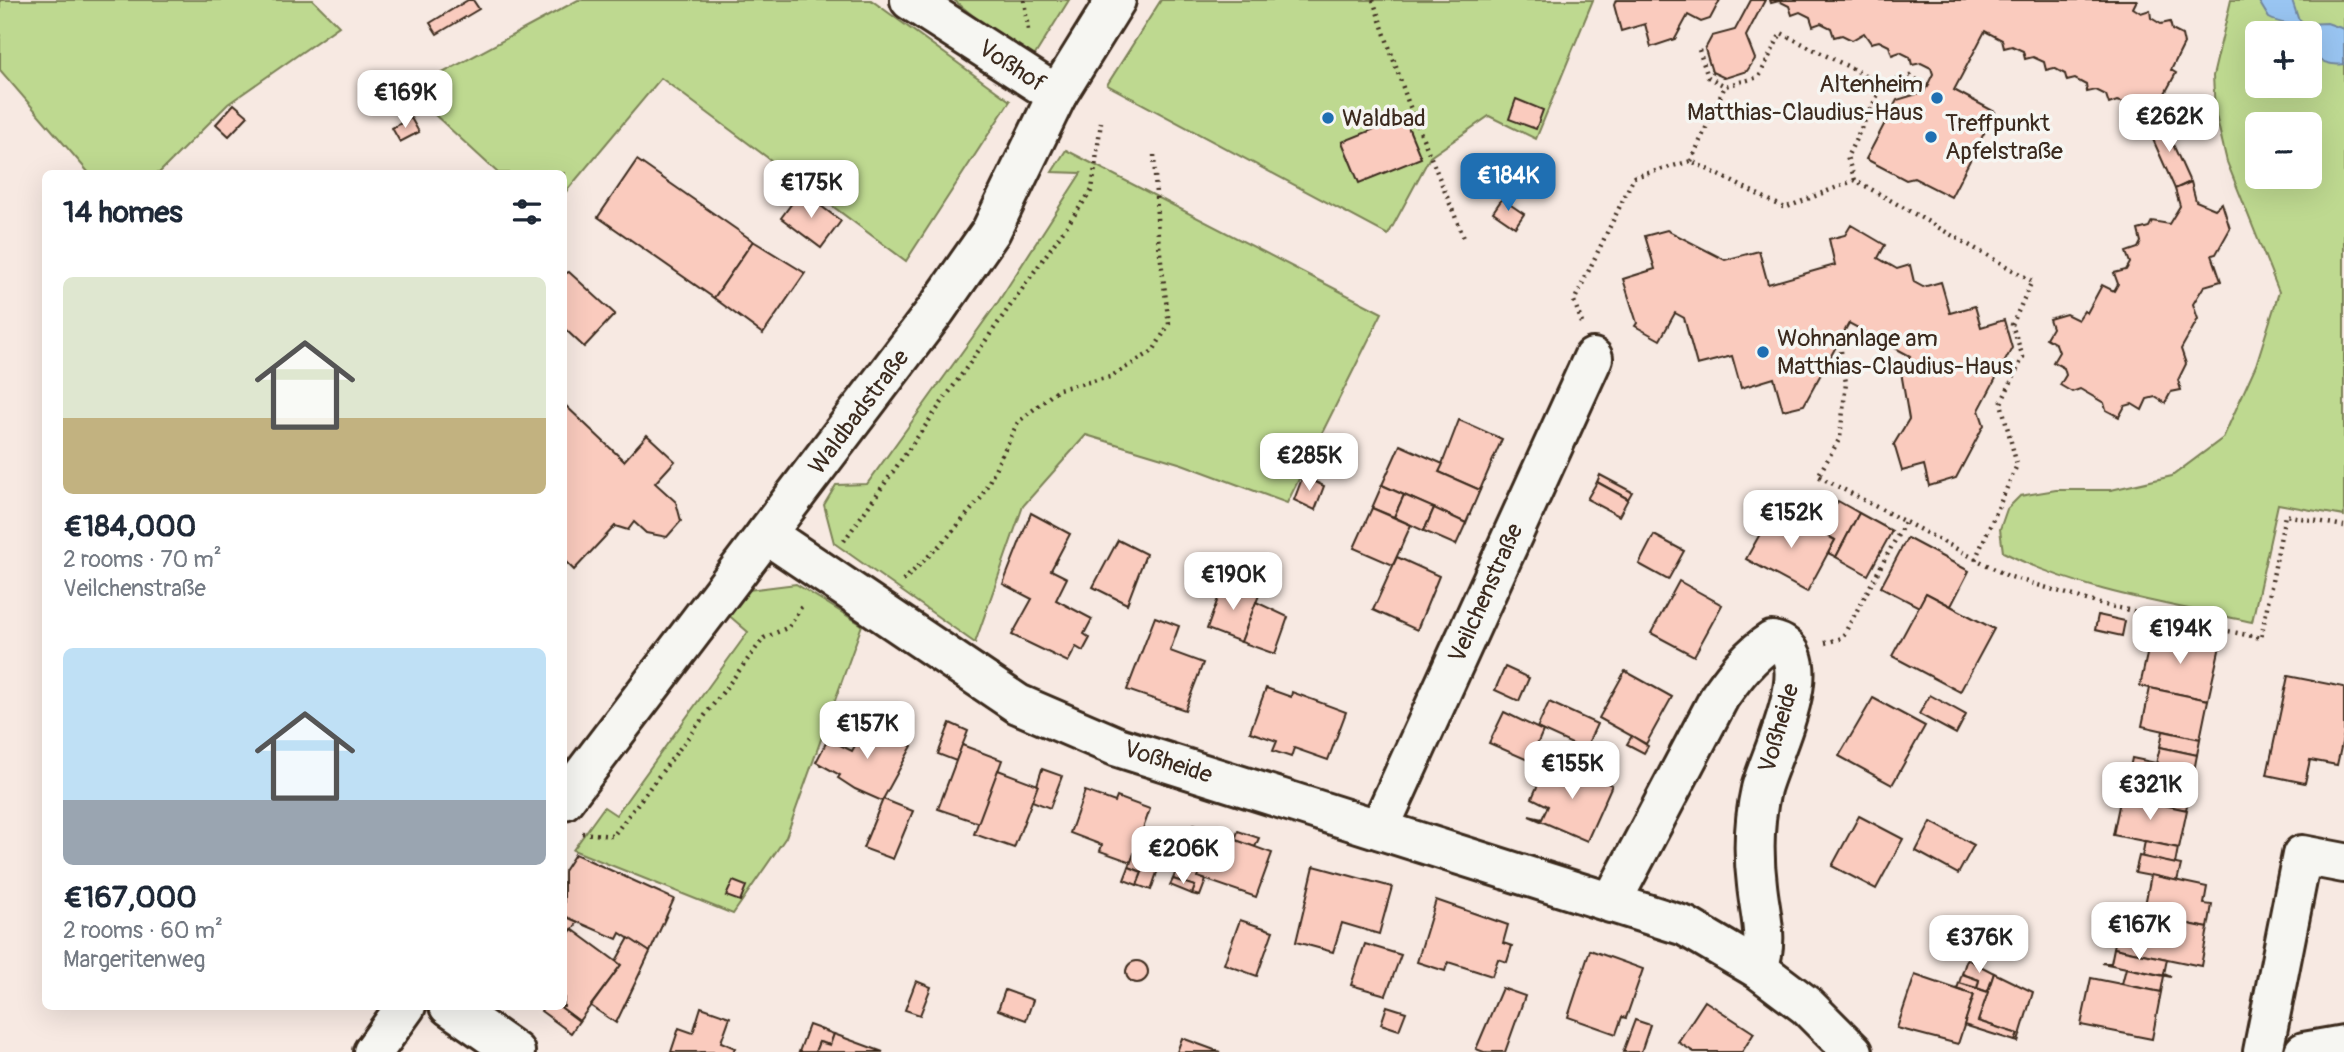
<!DOCTYPE html>
<meta charset="utf-8">
<style>
body{margin:0;font-family:Pangolin,sans-serif;background:#f2f2f3;color:#1f2937;height:100vh;display:flex;flex-direction:column;font-size:26px;white-space:nowrap}
*{box-sizing:border-box;margin:0}
p{font-size:23px;color:#747a83}
.icon{flex:none;width:38px;height:38px;fill:none;stroke:currentColor;stroke-width:2;stroke-linecap:round;stroke-linejoin:round}
.map{position:relative;flex:1;overflow:hidden}
.details{position:absolute;left:42px;top:170px;width:525px;height:840px;display:flex;flex-direction:column;background:#fff;border-radius:10px;box-shadow:0 7px 28px #0002}
.details>*{flex:none}
.controls{position:absolute;left:2245px;top:21px;display:grid;gap:14px}
.controls a{display:grid;place-items:center;width:77px;height:77px;border-radius:10px;background:#fff;box-shadow:0 7px 28px #0002;font-size:35px}
.price{position:absolute;translate:-50% -60px;padding:0 16px;border-radius:14px;background:#fff;color:#222;font-size:23px;line-height:46px;filter:drop-shadow(0 2px 4px #0008)}
.price::after{content:'';position:absolute;left:50%;top:42px;width:21px;height:16px;margin-left:-10px;background:inherit;clip-path:polygon(0 0,100% 0,50% 100%)}
.price.active{background:#1f6fb2;color:#fff}
ul{padding:0;list-style:none}
li{display:grid;align-content:center;gap:14px;height:371px;padding:0 21px}
li span{display:grid;place-items:center;height:217px;border-radius:10px;color:#555}
li>.icon{margin-inline-start:auto}
span .icon{width:126px;height:126px;fill:#fffc;stroke-width:1}
li b{font-size:30px}
h2{display:flex;justify-content:space-between;align-items:center;height:84px;padding:0 21px;font-size:30px}
.map>svg:first-child{display:block}
</style>
<div class="map">
<svg width="2344" height="1052" viewBox="0 0 2344 1052">
<rect width="100%" height="100%" fill="#f7e9e2"/>
<filter id="ink" filterUnits="userSpaceOnUse"><feTurbulence type="fractalNoise" baseFrequency=".0143" numOctaves="2"/><feDisplacementMap in="SourceGraphic" scale="14" xChannelSelector="R" yChannelSelector="G"/><feConvolveMatrix kernelMatrix="1 2 1 2 8 2 1 2 1" color-interpolation-filters="sRGB"/></filter>
<g filter="url(#ink)">
<g fill="#bed990" stroke="#7c8257" stroke-width="2" fill-rule="evenodd">
<polygon points="0,0 313,0 339,26 228,104 159,173 89,173 0,70"/>
<polygon points="578,0 871,0 1010,101 906,261 661,78 564,194 564,173 498,173 409,91"/>
<polygon points="954,0 1069,0 1030,63"/>
<polygon points="1161,0 1593,0 1536,139 1489,116 1430,157 1388,235 1107,85"/>
<path d="M2231 0H2344V516L2278 504 2252 622C2168 604 2079 591 2003 552L2000 529 2007 509 2020 496 2056 490H2111L2172 476 2223 438 2256 365 2279 292 2227 162 2215 111 2213 76ZM2258 33H2310V86H2258ZM2258 124H2310V177H2258Z"/>
<polygon points="1066,150 1382,313 1287,503 1182,464 1086,435 1023,506 975,643 834,543 824,505 836,485 867,484 998,302 1081,173 1052,172"/>
<polygon points="796,584 862,625 786,837 733,914 573,850 604,807 616,815 748,632 726,613 748,590"/>
</g>
<path fill="#99c5f2" stroke="#73879d" stroke-width="2" d="M2258 0H2292L2298 18 2305 24 2327 23 2344 29V64C2331 66 2316 62 2311 49L2314 43C2306 20 2287 28 2269 18Z"/>
<g fill="#facbbe" stroke="#3b2a1e" stroke-width="2">
<polygon points="468,0 473,0 479,9 437,34 430,23"/>
<polygon points="1616,0 1720,0 1710,19 1701,22 1688,15 1675,39 1651,47 1645,24 1621,31 1614,5"/>
<polygon points="1751,0 1765,0 1746,36 1755,59 1747,71 1725,78 1712,72 1705,49 1712,36 1735,30"/>
<polygon points="1770,0 2137,0 2133,8 2141,13 2150,10 2151,18 2161,24 2170,22 2172,30 2182,35 2184,44 2171,70 2176,73 2158,106 2162,119 2146,126 2141,107 2117,101 2109,104 2106,95 2096,90 2087,92 2086,85 2075,79 2067,81 2065,74 2054,68 2046,70 2044,62 2033,57 2025,59 2023,51 2012,46 2004,48 2002,40 1985,31 1954,90 1995,112 1951,197 1914,178 1906,180 1866,159 1897,100 1924,92 1933,74 1931,68 1921,63 1912,65 1910,57 1900,52 1892,55 1889,46 1879,41 1871,43 1864,33 1852,40 1842,35 1834,37 1831,28 1821,23 1813,26 1810,17 1800,12 1792,15 1789,6 1779,1 1771,3"/>
<polygon points="1516,99 1543,110 1536,129 1509,119"/>
<polygon points="234,104 248,116 229,136 216,124"/>
<polygon points="1404,117 1421,158 1359,183 1342,142"/>
<polygon points="411,118 419,132 400,142 392,128"/>
<polygon points="2162,120 2190,182 2175,189 2147,126"/>
<polygon points="637,160 753,241 714,298 598,217"/>
<polygon points="2191,182 2196,201 2215,209 2222,203 2230,229 2216,254 2212,255 2221,281 2204,286 2193,304 2198,319 2181,349 2186,364 2178,380 2181,390 2171,392 2165,403 2155,397 2147,399 2142,410 2132,404 2125,406 2119,417 2106,410 2104,403 2080,389 2072,392 2060,385 2066,375 2064,368 2053,362 2059,352 2056,344 2046,338 2052,328 2049,319 2066,314 2078,320 2084,311 2087,313 2102,285 2114,291 2118,284 2114,273 2126,270 2130,263 2126,252 2138,248 2141,242 2138,230 2149,227 2152,221 2169,224 2180,206 2175,189"/>
<polygon points="801,191 841,221 821,248 781,218"/>
<polygon points="1502,199 1524,214 1515,227 1493,212"/>
<polygon points="1851,225 1885,245 1878,258 1897,269 1910,265 1914,282 1923,287 1941,282 1950,313 1975,306 1981,327 2004,320 2012,348 1979,410 1984,425 1956,478 1929,486 1924,465 1902,471 1894,444 1909,419 1901,372 1910,356 1849,323 1804,405 1783,410 1774,378 1741,388 1732,356 1697,365 1684,318 1675,313 1660,340 1635,326 1637,323 1623,279 1655,269 1645,236 1667,230 1725,260 1759,251 1768,284 1835,265 1829,239 1845,235"/>
<polygon points="753,241 805,273 763,334 714,298"/>
<polygon points="569,272 615,314 584,347 564,328 564,274"/>
<polygon points="564,404 624,461 647,435 675,461 655,483 676,502 681,521 667,537 646,533 634,522 628,530 615,526 574,570 564,560"/>
<polygon points="1459,420 1502,439 1480,490 1439,472"/>
<polygon points="1400,445 1443,464 1439,472 1480,490 1466,523 1382,485"/>
<polygon points="1600,475 1632,492 1628,499 1597,482"/>
<polygon points="1303,476 1324,486 1315,510 1294,500"/>
<polygon points="1597,482 1628,499 1619,516 1587,499"/>
<polygon points="1382,485 1404,495 1394,517 1372,508"/>
<polygon points="1404,495 1434,508 1424,531 1394,517"/>
<polygon points="1838,501 1859,513 1836,557 1828,553 1835,540 1821,532"/>
<polygon points="1775,507 1835,540 1807,592 1746,559"/>
<polygon points="1372,508 1411,525 1393,565 1354,548"/>
<polygon points="1434,508 1466,523 1456,545 1424,531"/>
<polygon points="1031,513 1070,534 1051,570 1067,578 1056,600 1092,619 1084,634 1090,638 1083,651 1076,647 1068,662 1012,635 1032,599 1003,584"/>
<polygon points="1859,513 1892,531 1868,575 1836,557"/>
<polygon points="1654,535 1684,551 1668,580 1639,564"/>
<polygon points="1907,538 1969,571 1951,606 1926,593 1919,607 1881,587"/>
<polygon points="1118,540 1146,554 1127,604 1093,587"/>
<polygon points="1397,557 1439,576 1417,630 1373,610"/>
<polygon points="1679,581 1722,605 1694,656 1651,633"/>
<polygon points="1224,582 1259,595 1241,642 1207,629"/>
<polygon points="1926,593 1994,629 1960,692 1892,656"/>
<polygon points="1256,602 1288,617 1275,654 1241,642"/>
<polygon points="2098,615 2125,621 2122,636 2095,630"/>
<polygon points="1155,617 1179,626 1170,651 1203,663 1185,710 1127,690"/>
<polygon points="2152,632 2220,646 2208,700 2140,686"/>
<polygon points="1505,667 1529,678 1519,701 1495,690"/>
<polygon points="1625,671 1672,697 1646,744 1599,718"/>
<polygon points="2288,676 2344,687 2344,734 2337,765 2310,760 2305,783 2267,775"/>
<polygon points="1266,688 1291,697 1292,692 1346,712 1328,760 1294,748 1291,757 1273,751 1277,741 1250,732"/>
<polygon points="2150,688 2208,700 2200,739 2142,726"/>
<polygon points="1930,695 1966,715 1956,734 1919,714"/>
<polygon points="1873,698 1925,726 1892,785 1839,756"/>
<polygon points="1549,702 1597,724 1585,750 1537,728"/>
<polygon points="1504,712 1543,731 1530,761 1489,743"/>
<polygon points="868,723 912,746 882,801 855,789 838,778 840,775 816,762 828,739 852,751"/>
<polygon points="950,723 968,731 956,761 938,754"/>
<polygon points="2163,731 2200,739 2197,755 2160,747"/>
<polygon points="1632,736 1648,746 1644,753 1627,744"/>
<polygon points="962,745 1002,760 979,823 938,809"/>
<polygon points="2160,747 2197,755 2194,771 2156,764"/>
<polygon points="2132,758 2194,771 2186,810 2124,797"/>
<polygon points="1565,764 1612,785 1587,841 1529,816 1542,819 1548,806 1532,798 1543,773 1558,780"/>
<polygon points="1042,769 1062,776 1050,808 1032,801"/>
<polygon points="998,770 1038,785 1014,848 974,834"/>
<polygon points="1085,791 1115,802 1117,797 1150,809 1131,862 1100,851 1102,845 1070,833"/>
<polygon points="2121,796 2187,810 2179,848 2113,835"/>
<polygon points="883,799 913,811 893,859 863,848"/>
<polygon points="1859,816 1903,839 1876,889 1832,866"/>
<polygon points="1931,822 1974,845 1958,874 1916,851"/>
<polygon points="1193,825 1214,833 1198,877 1206,880 1200,896 1192,894 1195,886 1173,879"/>
<polygon points="1238,831 1259,838 1255,847 1235,840"/>
<polygon points="1214,832 1272,853 1256,897 1198,877"/>
<polygon points="1142,833 1167,843 1151,890 1137,885 1142,872 1129,867"/>
<polygon points="2145,841 2178,848 2175,864 2142,857"/>
<polygon points="575,854 674,899 650,952 620,933 617,939 564,916 564,871"/>
<polygon points="2139,856 2181,865 2177,881 2135,873"/>
<polygon points="1314,866 1392,887 1379,934 1342,923 1333,952 1296,942"/>
<polygon points="1129,867 1142,872 1137,885 1124,880"/>
<polygon points="2151,875 2207,887 2204,904 2212,905 2208,928 2143,915"/>
<polygon points="1173,879 1195,886 1192,894 1170,885"/>
<polygon points="733,881 746,886 740,901 726,896"/>
<polygon points="1436,900 1508,925 1503,943 1512,946 1507,962 1498,959 1492,976 1448,962 1445,971 1417,962"/>
<polygon points="2121,910 2208,928 2201,966 2114,948"/>
<polygon points="564,916 578,922 564,941"/>
<polygon points="1240,920 1273,931 1257,976 1224,964"/>
<polygon points="572,929 621,965 579,1021 559,1006 564,1006 564,941"/>
<polygon points="629,938 650,952 616,1023 591,1006 621,965 616,961"/>
<polygon points="1365,944 1401,955 1386,995 1351,985"/>
<polygon points="2114,948 2167,959 2164,974 2171,977 2102,963 2111,963"/>
<polygon points="1590,950 1643,969 1626,1018 1622,1017 1616,1034 1568,1017"/>
<polygon points="1967,959 1994,973 1988,992 1977,988 1979,980 1962,974"/>
<circle cx="1137" cy="972" r="11"/>
<polygon points="2126,968 2164,976 2161,992 2122,984"/>
<polygon points="1994,973 2033,992 2018,1042 2015,1041 2018,1034 1978,1021"/>
<polygon points="1962,974 1979,980 1977,988 1959,983"/>
<polygon points="1915,975 1974,995 1958,1044 1897,1028"/>
<polygon points="2091,978 2161,992 2152,1039 2081,1025"/>
<polygon points="916,981 931,987 920,1015 905,1010"/>
<polygon points="1959,983 1988,992 1978,1021 2018,1034 2015,1041 1964,1025 1974,995 1957,989"/>
<polygon points="1502,988 1525,996 1505,1052 1484,1052 1476,1049"/>
<polygon points="1005,990 1033,1000 1026,1020 998,1010"/>
<polygon points="1705,1001 1754,1033 1742,1052 1694,1052 1678,1042"/>
<polygon points="544,1006 559,1006 579,1021 571,1033 541,1011"/>
<polygon points="1387,1006 1406,1012 1399,1030 1381,1024"/>
<polygon points="701,1007 730,1017 721,1042 735,1048 733,1052 671,1052 679,1028 693,1033"/>
<polygon points="1635,1020 1650,1025 1641,1052 1623,1052"/>
<polygon points="809,1025 834,1034 830,1045 819,1042 815,1052 799,1052"/>
<polygon points="834,1034 883,1052 815,1052 819,1042 830,1045"/>
<polygon points="1182,1038 1220,1052 1177,1052"/>
</g>
<g fill="none" stroke-linecap="round" stroke-linejoin="round">
<g stroke="#3b2a1e" stroke-width="44">
<g id="minor">
<polyline points="910,0 1057,95"/>
<polyline points="766,534 1018,704 1118,747 1685,926 1758,969 1807,1006 1853,1052"/>
<polyline points="564,800 936,310 991,231 1057,95 1116,0"/>
<polyline points="1379,829 1593,358"/>
<path d="M1611 903 1720 696C1735 675 1750 655 1772 641 1825 651 1769 757 1761 789 1754 820 1753 853 1757 885 1760 916 1769 938 1758 969"/>
<polyline points="449,1006 515,1052"/>
<polyline points="373,1052 406,1006"/>
<polyline points="2263,1052 2302,855 2344,863"/>
<polyline points="2304,1052 2344,1045"/>
</g>
</g>
<g stroke="#3b2a1e" stroke-width="4.5" stroke-dasharray="2 5" stroke-linecap="butt">
<polyline points="1024,0 1028,30"/>
<polyline points="1373,0 1408,102 1464,238"/>
<polyline points="1699,50 1708,77 1725,86"/>
<polyline points="1691,161 1725,86 1759,77 1781,33 1883,84"/>
<polyline points="1855,180 1847,157 1883,84 1910,76 1932,88"/>
<polyline points="1582,323 1574,301 1634,177 1691,161 1785,208 1855,180 2032,281 2012,325 2023,357 2001,403 2017,465 1975,560"/>
<polyline points="1841,351 1846,383 1840,438 1818,476 2008,576 2100,604 2261,638 2285,515 2344,526"/>
<polyline points="844,541 1092,190 1101,122"/>
<polyline points="903,581 947,538 981,498 1018,422 1059,389 1110,377 1153,351 1169,324 1158,237 1154,154"/>
<polyline points="1825,643 1842,638 1905,522"/>
<polyline points="582,833 613,836 764,638 789,627 803,604"/>
</g>
<use href="#minor" stroke="#f6f6f2" stroke-width="38"/>
</g>
</g>
<g fill="#1f6fb2" stroke="#f6f6f2" stroke-width="2.5">
<circle cx="1937" cy="98" r="7"/>
<circle cx="1328" cy="118" r="7"/>
<circle cx="1931" cy="137" r="7"/>
<circle cx="1763" cy="352" r="7"/>
</g>
<g text-anchor="middle" dominant-baseline="central" stroke-width="7" stroke-linejoin="round" paint-order="stroke">
<g font-size="24" fill="#3b2a1e" stroke="#f6f6f2">
<text transform="translate(1012 66) rotate(33)">Voßhof</text>
<text transform="translate(859 412) rotate(-53)">Waldbadstraße</text>
<text transform="translate(1486 593) rotate(-66)">Veilchenstraße</text>
<text transform="translate(1779 728) rotate(-74)">Voßheide</text>
<text transform="translate(1168 762) rotate(18)">Voßheide</text>
</g>
<g font-size="24" fill="#3b2a1e" stroke="#f6f6f2" text-anchor="start">
<text x="1923" y="84" text-anchor="end">Altenheim<tspan x="1923" dy="28">Matthias-Claudius-Haus</tspan></text>
<text x="1342" y="118">Waldbad</text>
<text x="1945" y="123">Treffpunkt<tspan x="1945" dy="28">Apfelstraße</tspan></text>
<text x="1777" y="338">Wohnanlage am<tspan x="1777" dy="28">Matthias-Claudius-Haus</tspan></text>
</g>
</g>
</svg>
<div class="controls">
<a>+</a>
<a>−</a>
</div>
<b class="price" style="left:405px;top:130px">€169K</b>
<b class="price" style="left:2169px;top:154px">€262K</b>
<b class="price active" style="left:1508px;top:213px">€184K</b>
<b class="price" style="left:811px;top:220px">€175K</b>
<b class="price" style="left:1309px;top:493px">€285K</b>
<b class="price" style="left:1791px;top:550px">€152K</b>
<b class="price" style="left:1233px;top:612px">€190K</b>
<b class="price" style="left:2180px;top:666px">€194K</b>
<b class="price" style="left:867px;top:761px">€157K</b>
<b class="price" style="left:1572px;top:801px">€155K</b>
<b class="price" style="left:2150px;top:822px">€321K</b>
<b class="price" style="left:1183px;top:886px">€206K</b>
<b class="price" style="left:2139px;top:962px">€167K</b>
<b class="price" style="left:1979px;top:975px">€376K</b>
<section class="details">
<h2>14 homes<svg class="icon" aria-label="filters" viewBox="0 0 24 24"><path d="M4 7h16M4 17h16"/><circle cx="9" cy="7" r="2"/><circle cx="15" cy="17" r="2"/></svg></h2>
<ul>
<li><span style="background:linear-gradient(#dfe7d0 65%,#c2b280 0)"><svg class="icon" aria-label="home" viewBox="0 0 24 24"><path d="M3 11l9-7 9 7M6 9v11h12V9"/></svg></span><div><b>€184,000</b><p>2 rooms · 70 m²</p><p>Veilchenstraße</p></div></li>
<li><span style="background:linear-gradient(#bfe0f5 70%,#9aa5b1 0)"><svg class="icon" aria-label="home" viewBox="0 0 24 24"><path d="M3 11l9-7 9 7M6 9v11h12V9"/></svg></span><div><b>€167,000</b><p>2 rooms · 60 m²</p><p>Margeritenweg</p></div></li>
</ul>
</section>
</div>
